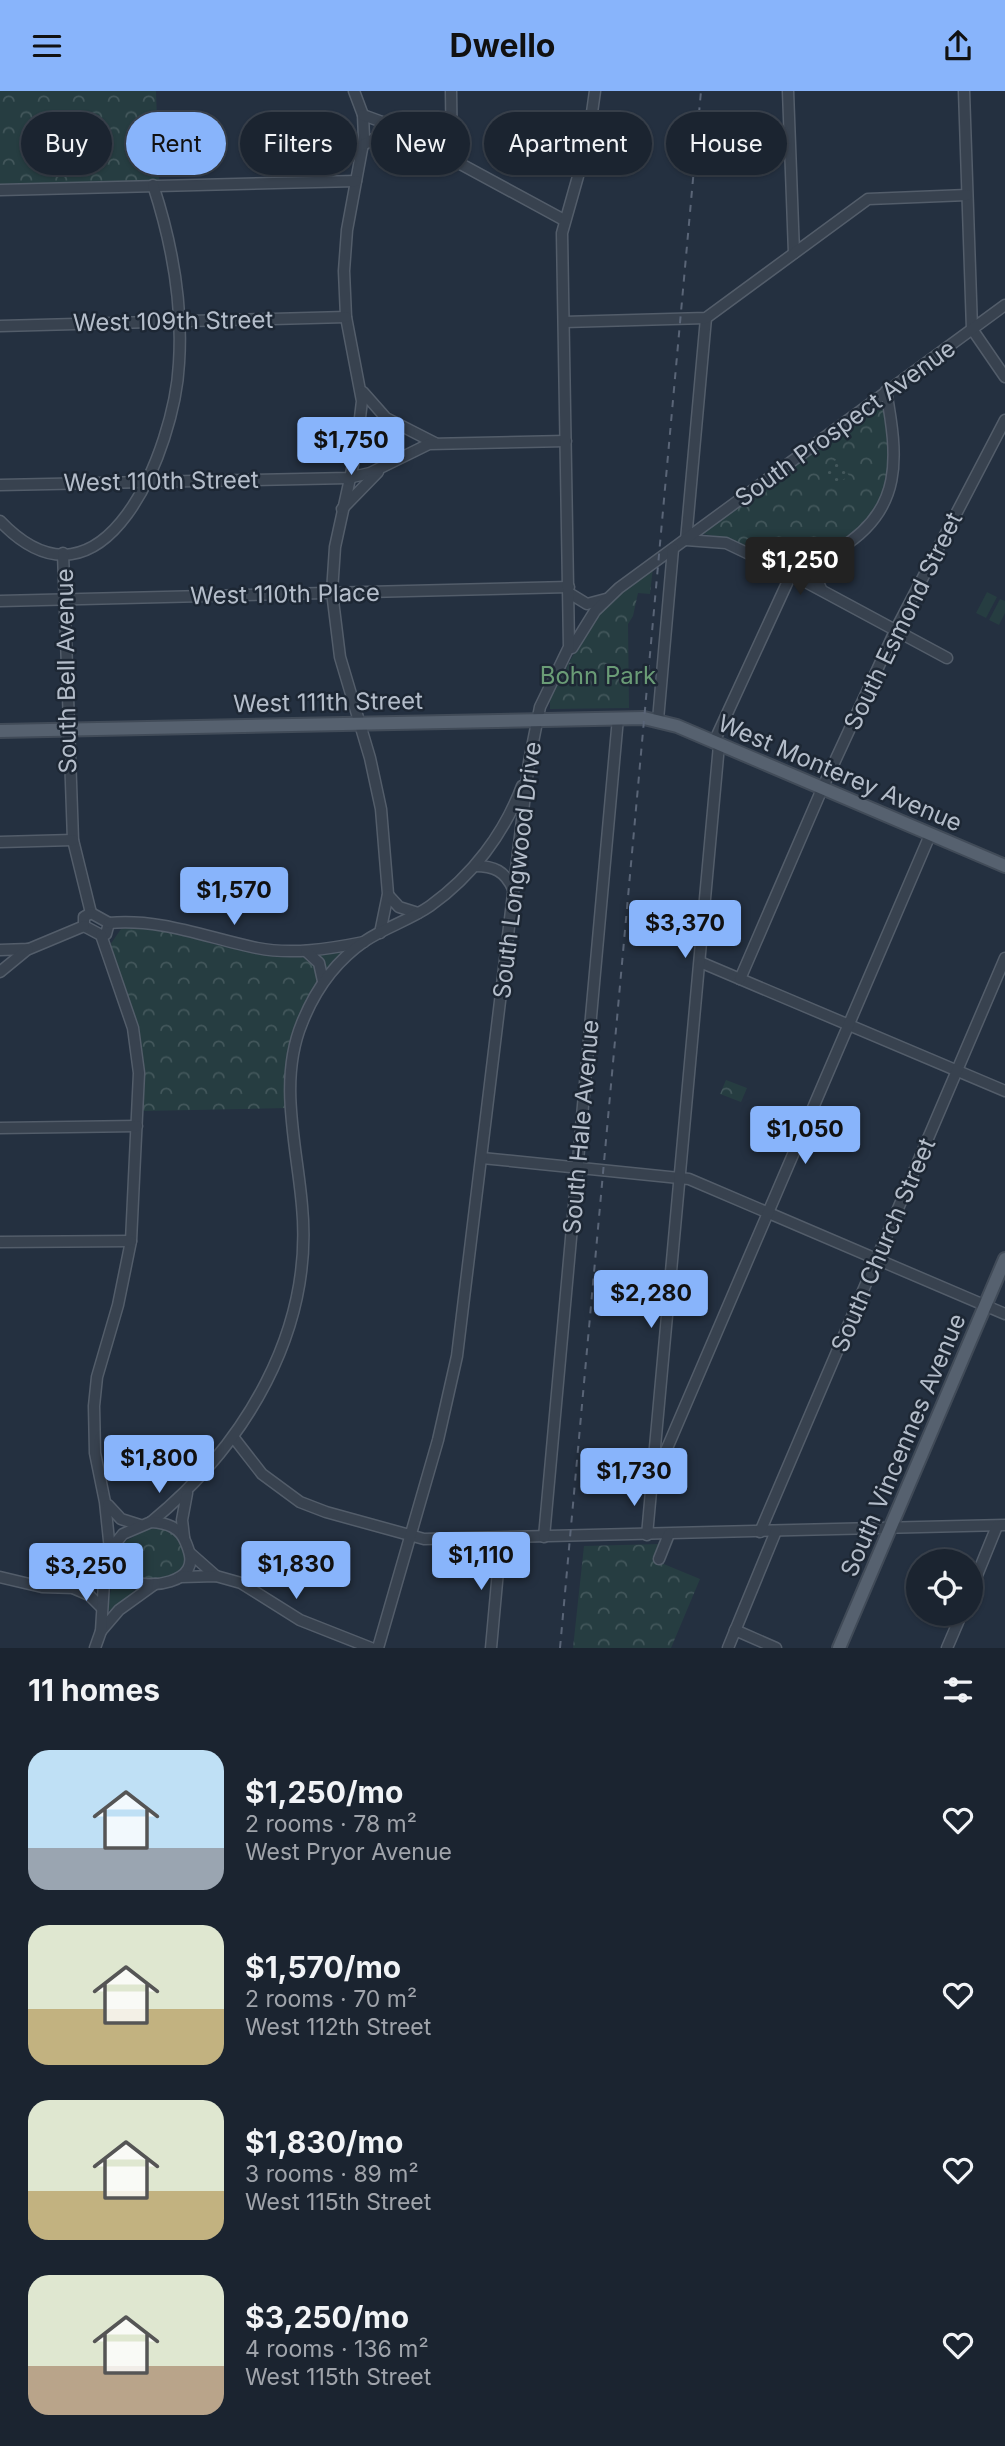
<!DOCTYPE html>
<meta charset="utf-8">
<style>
body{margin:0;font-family:Inter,sans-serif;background:#242c38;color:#f1f3f6;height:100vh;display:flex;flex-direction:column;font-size:26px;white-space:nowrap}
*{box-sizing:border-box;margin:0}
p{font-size:23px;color:#a0a4ab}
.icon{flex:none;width:38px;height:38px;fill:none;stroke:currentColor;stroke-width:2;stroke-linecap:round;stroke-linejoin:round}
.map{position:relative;height:1557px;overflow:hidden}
.sheet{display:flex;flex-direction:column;background:#1b2430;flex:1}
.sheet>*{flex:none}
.guide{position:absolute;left:21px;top:21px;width:964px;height:63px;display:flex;gap:14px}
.fabs{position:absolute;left:906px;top:1458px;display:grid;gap:14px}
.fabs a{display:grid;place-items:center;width:77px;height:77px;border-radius:50%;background:#1b2430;box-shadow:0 2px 5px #0004,0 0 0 2px #39414c;font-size:35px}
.price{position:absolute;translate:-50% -60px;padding:0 16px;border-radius:7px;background:#88b4fb;color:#111;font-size:23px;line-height:46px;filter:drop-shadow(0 2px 4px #0008)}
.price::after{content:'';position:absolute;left:50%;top:42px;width:21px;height:16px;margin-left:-10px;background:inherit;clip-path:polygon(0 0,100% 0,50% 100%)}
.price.selected{background:#222;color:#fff}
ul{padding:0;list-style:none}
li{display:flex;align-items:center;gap:21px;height:175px;padding:0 28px}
li span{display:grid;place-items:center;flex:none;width:196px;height:140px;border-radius:21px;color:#555}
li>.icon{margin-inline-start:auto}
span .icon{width:84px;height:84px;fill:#fffc;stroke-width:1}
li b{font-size:30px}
h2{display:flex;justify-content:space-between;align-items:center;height:84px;padding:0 28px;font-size:30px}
.chip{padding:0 24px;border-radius:32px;background:#1b2430;box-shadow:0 2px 5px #0004,0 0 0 2px #39414c;font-size:24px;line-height:63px}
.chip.selected{background:#88b4fb;color:#111}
header{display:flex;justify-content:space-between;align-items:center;height:91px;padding:0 28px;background:#88b4fb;color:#111;font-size:32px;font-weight:700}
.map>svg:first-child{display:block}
</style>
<header><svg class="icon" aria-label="menu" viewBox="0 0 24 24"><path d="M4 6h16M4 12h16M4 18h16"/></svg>Dwello<svg class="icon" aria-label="share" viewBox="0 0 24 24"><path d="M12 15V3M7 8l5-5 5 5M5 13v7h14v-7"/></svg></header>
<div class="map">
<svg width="1005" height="1557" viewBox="0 0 1005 1557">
<defs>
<pattern id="forest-crowns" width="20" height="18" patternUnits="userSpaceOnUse" patternTransform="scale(1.75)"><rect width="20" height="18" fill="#263d41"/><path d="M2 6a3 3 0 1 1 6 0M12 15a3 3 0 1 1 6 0" fill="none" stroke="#43575b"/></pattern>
<pattern id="garden-dots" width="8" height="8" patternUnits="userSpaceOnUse" patternTransform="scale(1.75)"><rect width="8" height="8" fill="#263d41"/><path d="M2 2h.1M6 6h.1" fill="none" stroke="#43575b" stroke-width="1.8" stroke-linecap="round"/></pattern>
</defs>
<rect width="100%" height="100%" fill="#243040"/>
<g fill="#263d41">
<polygon points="987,501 997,506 986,527 976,522"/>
<polygon points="1000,508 1005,510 1005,522 999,534 989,529"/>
<polygon points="348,856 328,880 326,880 317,862"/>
<polygon points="112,1489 135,1500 112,1520 108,1519"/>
</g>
<g fill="url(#forest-crowns)">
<polygon points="0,0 156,0 159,90 0,94"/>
<path d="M878 314C886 318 886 328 887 337 898 398 865 458 800 469 772 474 755 457 730 448 722 445 713 445 704 443L705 438Z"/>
<polygon points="653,476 650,503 638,502 633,525 628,533 629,617 550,618 550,607 583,546 605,516"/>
<polygon points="263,794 273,795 271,816 261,813"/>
<path d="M130 836C174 838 216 857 259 862 277 864 298 860 312 871L318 887 291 951 286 984 287 1017 143 1020C145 984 142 951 132 916 126 895 114 876 110 854L121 838Z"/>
<polygon points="726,989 747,997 741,1011 720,1003"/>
<polygon points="160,1436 170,1437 179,1448 188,1469 184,1480 155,1489 130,1488 117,1475 120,1454 143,1440"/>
<polygon points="661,1453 654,1469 700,1488 671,1557 573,1557 584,1455"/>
</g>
<polygon fill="url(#garden-dots)" points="839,367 849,385 832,395 822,378"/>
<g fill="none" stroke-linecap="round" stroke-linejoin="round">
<g stroke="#535d6a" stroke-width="13">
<g id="minor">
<polyline points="354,0 363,24 364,47 347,139 344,180 346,226 362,310 356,360 335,456 332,501 340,566 370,667 381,718 388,803 380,842"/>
<polyline points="451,0 452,70"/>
<polyline points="788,0 794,162"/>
<polyline points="964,0 972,238 1005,286"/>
<polyline points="363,24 385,32 564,129"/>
<polyline points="363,54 377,46 400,41"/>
<polyline points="0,99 356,90"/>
<polyline points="706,227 686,449 726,452 791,483 947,567"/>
<polyline points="564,231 706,227 868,108 967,104"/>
<polyline points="0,235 346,226"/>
<polyline points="363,301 386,327 435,352"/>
<polyline points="0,394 348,387 370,382 429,353 566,350"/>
<polyline points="342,418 378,381"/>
<path d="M0 430C104 539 175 356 179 272 183 211 172 152 153 94"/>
<polyline points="63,462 73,749 91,822"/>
<polyline points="818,469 814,481 821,498"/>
<polyline points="569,502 587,513 606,508"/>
<polyline points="0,510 569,496"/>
<polyline points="572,557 595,520 619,497 1005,214"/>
<polyline points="658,629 673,458"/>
<path d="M714 651 794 477C808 469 824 467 839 458 904 419 898 366 886 300"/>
<polyline points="0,751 73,749"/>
<path d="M475 775C494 775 505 780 513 798"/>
<polyline points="388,804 399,816 418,822"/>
<polygon points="91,822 109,832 106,843 101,844 84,835 84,826"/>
<path d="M109 832C160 827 208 847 257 857 292 864 329 858 364 851"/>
<polyline points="101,844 133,937 139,982 131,1150 118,1214 97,1286 94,1315 95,1362 105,1411 110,1459"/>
<polyline points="0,859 29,858 84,835"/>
<polyline points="306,860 319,872 323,890"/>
<polyline points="700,871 1005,1000"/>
<polyline points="0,881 28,858"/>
<polyline points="740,888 822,698 895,540 1005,329"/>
<polyline points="0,1037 137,1035"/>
<polyline points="482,1067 689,1088 1005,1223"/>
<polyline points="0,1151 131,1150"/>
<polyline points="234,1347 262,1383 300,1411 326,1421 424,1448 1005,1434"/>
<polyline points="656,1383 930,744"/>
<polyline points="108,1414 121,1428 140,1434"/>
<path d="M151 1431C245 1354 314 1240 302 1115 297 1055 278 990 302 932 315 899 336 870 365 850 386 836 410 829 430 815 472 785 504 743 522 695"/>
<path d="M151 1431C167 1432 180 1436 186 1452 189 1460 193 1469 188 1478 176 1500 107 1502 110 1459L123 1443Z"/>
<polyline points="760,1441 1005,867"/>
<polyline points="647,1444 719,654"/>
<polyline points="184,1446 182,1429 187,1402"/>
<polyline points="544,1446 618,627"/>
<polyline points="190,1462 216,1485"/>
<polyline points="659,1468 669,1443"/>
<polyline points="0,1486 42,1496 75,1497 97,1486 120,1487"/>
<polyline points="181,1486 216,1485 241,1492 300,1529 371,1557"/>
<polyline points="75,1498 89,1504 101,1516"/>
<polyline points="971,1499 997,1435"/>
<polyline points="735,1539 776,1557"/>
<polyline points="101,1540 119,1519 155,1493"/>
<polyline points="95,1557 101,1540 105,1475"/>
<polyline points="378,1557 438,1349 457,1265 529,671 540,616 569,556 562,142 588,50 595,0"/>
<polyline points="491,1557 501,1447"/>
<polyline points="728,1557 776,1440"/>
<polyline points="947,1557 962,1522"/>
</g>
</g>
<g stroke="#414b58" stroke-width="16">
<g id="major">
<polyline points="0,640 644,627 677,635 1005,775"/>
<polyline points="839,1557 1005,1168"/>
</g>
</g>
<use href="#minor" stroke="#38424f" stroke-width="10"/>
<use href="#major" stroke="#56616f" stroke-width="12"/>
<polyline stroke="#5a6577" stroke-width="2" stroke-dasharray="7 7" stroke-linecap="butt" points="560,1557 701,0"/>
</g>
<g text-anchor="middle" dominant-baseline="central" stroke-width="5" stroke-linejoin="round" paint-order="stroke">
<g font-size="24" fill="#b4bdca" stroke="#1d2734">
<text transform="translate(173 230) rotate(-1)">West 109th Street</text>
<text transform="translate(845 332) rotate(-36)">South Prospect Avenue</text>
<text transform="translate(161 390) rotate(-1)">West 110th Street</text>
<text transform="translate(285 503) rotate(-1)">West 110th Place</text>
<text transform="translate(903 530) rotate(-64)">South Esmond Street</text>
<text transform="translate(66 580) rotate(-91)">South Bell Avenue</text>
<text transform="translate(328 611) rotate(-1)">West 111th Street</text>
<text transform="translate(840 682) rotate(23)">West Monterey Avenue</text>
<text transform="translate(517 779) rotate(-83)">South Longwood Drive</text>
<text transform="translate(581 1036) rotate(-85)">South Hale Avenue</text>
<text transform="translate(883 1154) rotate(-67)">South Church Street</text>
<text transform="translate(903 1354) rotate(-67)">South Vincennes Avenue</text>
</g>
<g font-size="24" fill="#6a9c76" stroke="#1d2734">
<text x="598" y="584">Bohn Park</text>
</g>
</g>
</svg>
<div class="fabs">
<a><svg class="icon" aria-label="locate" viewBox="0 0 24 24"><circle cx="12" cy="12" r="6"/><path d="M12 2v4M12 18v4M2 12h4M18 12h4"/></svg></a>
</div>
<b class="price" style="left:351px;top:386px">$1,750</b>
<b class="price selected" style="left:800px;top:506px">$1,250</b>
<b class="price" style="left:234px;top:836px">$1,570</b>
<b class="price" style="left:685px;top:869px">$3,370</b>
<b class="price" style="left:805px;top:1075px">$1,050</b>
<b class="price" style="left:651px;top:1239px">$2,280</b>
<b class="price" style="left:159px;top:1404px">$1,800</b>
<b class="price" style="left:634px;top:1417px">$1,730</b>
<b class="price" style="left:481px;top:1501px">$1,110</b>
<b class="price" style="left:296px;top:1510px">$1,830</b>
<b class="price" style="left:86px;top:1512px">$3,250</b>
<div class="guide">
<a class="chip">Buy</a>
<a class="chip selected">Rent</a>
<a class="chip">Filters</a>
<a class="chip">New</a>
<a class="chip">Apartment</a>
<a class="chip">House</a>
</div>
</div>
<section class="sheet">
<h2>11 homes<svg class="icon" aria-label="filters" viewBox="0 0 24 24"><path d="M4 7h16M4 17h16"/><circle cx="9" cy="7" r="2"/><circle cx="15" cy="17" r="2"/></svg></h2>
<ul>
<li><span style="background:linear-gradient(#bfe0f5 70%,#9aa5b1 0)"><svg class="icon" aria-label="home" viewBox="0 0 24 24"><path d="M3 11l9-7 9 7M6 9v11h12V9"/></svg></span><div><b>$1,250/mo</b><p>2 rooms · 78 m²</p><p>West Pryor Avenue</p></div><svg class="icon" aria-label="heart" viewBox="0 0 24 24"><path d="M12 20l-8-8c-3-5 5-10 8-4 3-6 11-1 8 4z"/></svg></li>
<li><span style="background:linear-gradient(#dfe7d0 60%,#c2b280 0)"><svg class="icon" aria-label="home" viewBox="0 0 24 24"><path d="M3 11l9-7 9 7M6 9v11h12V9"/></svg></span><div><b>$1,570/mo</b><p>2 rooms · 70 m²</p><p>West 112th Street</p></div><svg class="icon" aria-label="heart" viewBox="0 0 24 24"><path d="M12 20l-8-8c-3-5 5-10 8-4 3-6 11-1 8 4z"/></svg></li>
<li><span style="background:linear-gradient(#dfe7d0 65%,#c2b280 0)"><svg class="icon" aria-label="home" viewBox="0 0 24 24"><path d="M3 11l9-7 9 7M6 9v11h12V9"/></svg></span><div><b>$1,830/mo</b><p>3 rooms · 89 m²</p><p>West 115th Street</p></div><svg class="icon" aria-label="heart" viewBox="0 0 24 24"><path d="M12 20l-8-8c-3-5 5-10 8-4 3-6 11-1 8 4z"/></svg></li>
<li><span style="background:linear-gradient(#dfe7d0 65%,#b9a48a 0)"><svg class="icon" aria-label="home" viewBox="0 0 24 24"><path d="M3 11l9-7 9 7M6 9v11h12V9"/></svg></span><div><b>$3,250/mo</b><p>4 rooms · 136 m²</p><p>West 115th Street</p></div><svg class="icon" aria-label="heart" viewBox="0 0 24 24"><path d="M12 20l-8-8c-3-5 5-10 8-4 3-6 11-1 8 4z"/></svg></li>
</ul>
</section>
